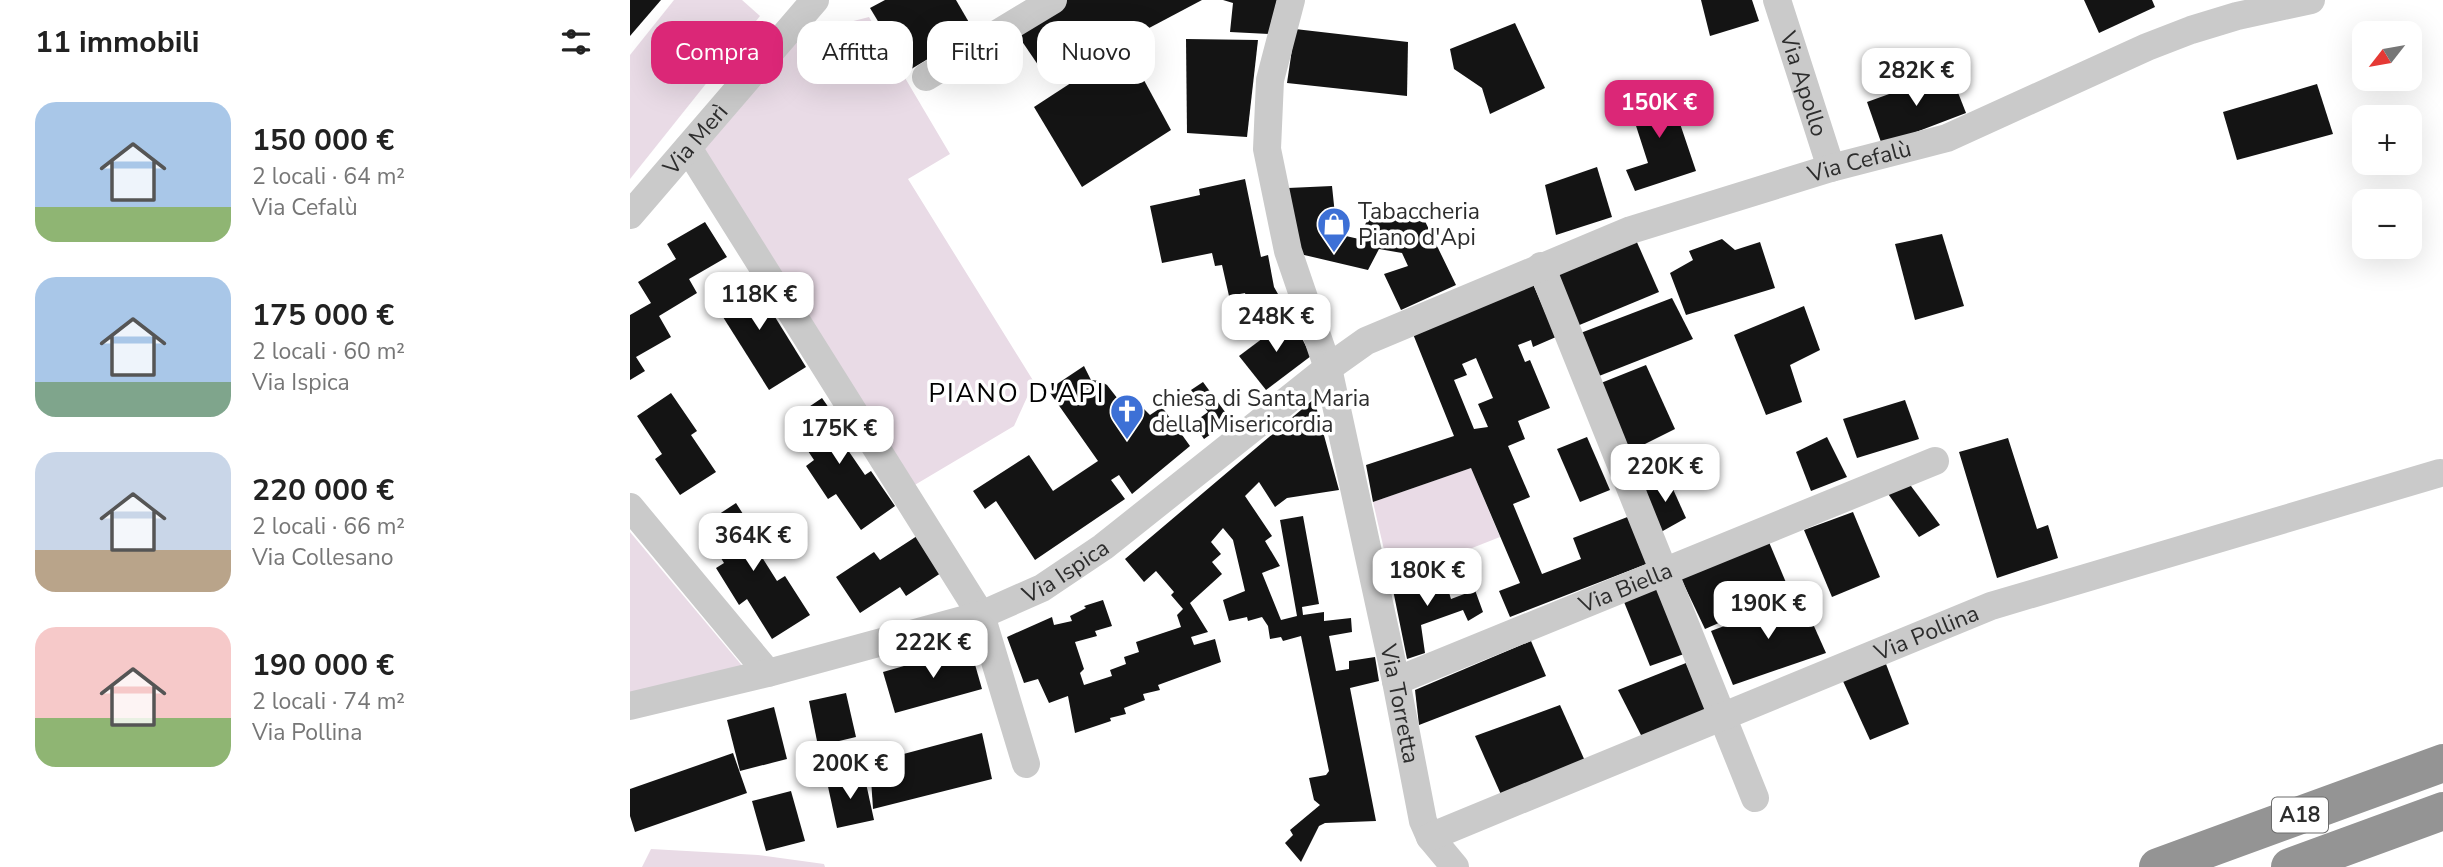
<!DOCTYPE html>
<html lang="it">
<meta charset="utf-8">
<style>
body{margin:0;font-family:"Nunito Sans",sans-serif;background:#f2f2f2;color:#222;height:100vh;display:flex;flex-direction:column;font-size:26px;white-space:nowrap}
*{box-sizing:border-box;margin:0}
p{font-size:23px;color:#767676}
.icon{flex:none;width:38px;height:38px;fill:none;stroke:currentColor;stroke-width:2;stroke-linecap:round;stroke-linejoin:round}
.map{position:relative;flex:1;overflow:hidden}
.sheet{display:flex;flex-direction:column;background:#fff;width:630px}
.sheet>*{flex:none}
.top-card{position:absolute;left:21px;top:21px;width:665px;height:63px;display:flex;gap:14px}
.needle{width:46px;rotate:239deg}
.buttons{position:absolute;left:1722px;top:21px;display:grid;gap:14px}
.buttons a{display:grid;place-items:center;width:70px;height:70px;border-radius:14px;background:#fff;box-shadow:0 7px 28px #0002;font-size:35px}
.price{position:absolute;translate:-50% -60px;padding:0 16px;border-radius:14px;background:#fff;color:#222;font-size:23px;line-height:46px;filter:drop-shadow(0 2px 4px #0008)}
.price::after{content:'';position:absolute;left:50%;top:42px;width:21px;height:16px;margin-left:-10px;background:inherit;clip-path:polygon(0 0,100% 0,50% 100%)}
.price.active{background:#db2777;color:#fff}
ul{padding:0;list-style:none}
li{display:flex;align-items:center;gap:21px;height:175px;padding:0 35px}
li span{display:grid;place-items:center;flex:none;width:196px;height:140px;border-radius:21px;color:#555}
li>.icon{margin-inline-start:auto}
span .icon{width:84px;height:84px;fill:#fffc;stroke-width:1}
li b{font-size:30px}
h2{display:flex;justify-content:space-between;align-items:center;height:84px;padding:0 35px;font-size:30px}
.pill{padding:0 24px;border-radius:21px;background:#fff;box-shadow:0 7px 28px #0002;font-size:24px;line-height:63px}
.pill.active{background:#db2777;color:#fff}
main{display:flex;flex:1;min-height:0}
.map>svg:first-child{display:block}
</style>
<main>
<section class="sheet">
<h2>11 immobili<svg class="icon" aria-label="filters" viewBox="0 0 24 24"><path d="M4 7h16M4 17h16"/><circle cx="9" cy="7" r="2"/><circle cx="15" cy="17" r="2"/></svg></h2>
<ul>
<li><span style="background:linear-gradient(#a9c7e8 75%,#8fb573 0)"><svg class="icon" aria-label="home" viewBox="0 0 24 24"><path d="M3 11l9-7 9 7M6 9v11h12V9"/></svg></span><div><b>150 000 €</b><p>2 locali · 64 m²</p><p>Via Cefalù</p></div></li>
<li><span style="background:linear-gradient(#a9c7e8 75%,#7fa58c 0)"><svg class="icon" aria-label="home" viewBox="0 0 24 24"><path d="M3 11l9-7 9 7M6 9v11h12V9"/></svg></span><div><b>175 000 €</b><p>2 locali · 60 m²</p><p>Via Ispica</p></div></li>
<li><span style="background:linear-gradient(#c9d6e8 70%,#b9a48a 0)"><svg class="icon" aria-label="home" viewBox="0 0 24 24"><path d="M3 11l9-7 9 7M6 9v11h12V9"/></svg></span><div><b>220 000 €</b><p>2 locali · 66 m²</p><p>Via Collesano</p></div></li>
<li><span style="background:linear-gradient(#f6c9c9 65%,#8fb573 0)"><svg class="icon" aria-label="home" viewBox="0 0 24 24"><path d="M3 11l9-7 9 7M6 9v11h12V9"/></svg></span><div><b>190 000 €</b><p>2 locali · 74 m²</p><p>Via Pollina</p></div></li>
</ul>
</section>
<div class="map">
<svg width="1813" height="867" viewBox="0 0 1813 867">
<rect width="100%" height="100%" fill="#fff"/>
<g fill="#e9dbe6">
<polygon points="44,0 112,0 130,16 0,179 0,55"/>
<polygon points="239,17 320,154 278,179 404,382 384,426 283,486 66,150 165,36"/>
<polygon points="841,468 870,537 761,580 743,502"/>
<polygon points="0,532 114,668 0,698"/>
<polygon points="21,849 128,855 194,864 195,867 12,867"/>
</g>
<g fill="#141414" fill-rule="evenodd">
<polygon points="0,0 31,0 0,36"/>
<polygon points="255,0 326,0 344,31 278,71 240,8"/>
<polygon points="437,0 572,0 419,81 385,31"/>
<polygon points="593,0 647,0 639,34 600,32 603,3"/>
<polygon points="1071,0 1122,0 1129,21 1080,36"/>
<polygon points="1454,0 1522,0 1525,7 1469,33"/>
<polygon points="885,23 915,88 860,114 852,88 824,69 820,49"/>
<polygon points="665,29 778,42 777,96 657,83"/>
<polygon points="556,39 628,40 617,137 557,133"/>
<polygon points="496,47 541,130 452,187 404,107"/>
<polygon points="1320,72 1336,113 1252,145 1237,102"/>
<polygon points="1687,84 1703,134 1607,160 1593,112"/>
<polygon points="1037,85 1066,171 1005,191 996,170 1018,163 998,101"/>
<polygon points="967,167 982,217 926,235 915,185"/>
<polygon points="615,179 631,257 638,255 644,287 652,301 619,308 615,293 599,296 592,265 585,266 582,253 532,263 520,206 570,195 569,189"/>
<polygon points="702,186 707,234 729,239 744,204 768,216 768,222 791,213 826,285 771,310 754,274 778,266 772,253 749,249 738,270 670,254 658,188"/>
<polygon points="75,222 97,257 59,279 67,293 29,316 41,337 6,357 15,371 0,380 0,315 21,303 8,282 46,259 37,244"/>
<polygon points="1312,234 1334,306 1285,320 1265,244"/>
<polygon points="1092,239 1105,250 1130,242 1145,288 1056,315 1040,273 1063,260 1059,251"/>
<polygon points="1006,240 1029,292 947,326 924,269"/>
<polygon points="119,275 176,367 139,390 81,298"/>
<path d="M903 284 926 337 903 347 901 340 888 345 895 362 900 360 920 408 888 421 895 439 878 446 900 497 883 504 912 574 951 559 943 538 1000 516 1019 563 880 617 869 591 890 583 841 468 743 502 736 465 824 436 783 334ZM846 358 863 398 848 404 858 427 844 429 824 380 837 375 832 364Z"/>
<polygon points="1042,298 1063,339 969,376 948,334"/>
<polygon points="1174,306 1190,350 1160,365 1172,402 1136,415 1104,335"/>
<polygon points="661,317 681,356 636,390 609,356"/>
<polygon points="1016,365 1045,429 999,452 971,383"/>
<polygon points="454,366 461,380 470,381 477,385 502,417 514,409 520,415 532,407 560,446 502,494 489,475 481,480 495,499 405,560 366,501 355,509 343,491 399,455 423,491 468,461 418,390"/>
<polygon points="573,382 601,420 574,439 563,423 578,412 561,390"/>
<polygon points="41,393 67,431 61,435 86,472 50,495 25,459 32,454 7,416"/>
<polygon points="192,398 218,435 211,440 235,475 241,471 265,506 231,530 206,494 198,499 176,466 184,460 158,421"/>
<polygon points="684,399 709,490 657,498 645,507 629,482 615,496 642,536 635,541 650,566 632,573 651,620 667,616 650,520 673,516 689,604 672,607 673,615 694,612 694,621 721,618 722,632 699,636 706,671 719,669 719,661 745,657 749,681 720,688 746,821 695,823 689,826 671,862 655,843 663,835 660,830 690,805 684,800 679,778 696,775 699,771 671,636 653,641 651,637 640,639 638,626 632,617 618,621 617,617 599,621 593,600 615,591 603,540 593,528 581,542 591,554 582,562 592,574 560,603 578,632 561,637 564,645 585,639 591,662 528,685 530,690 513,694 515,700 494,708 496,714 480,718 481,721 445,733 438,696 419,703 408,679 394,683 377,637 422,617 424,625 442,621 440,616 456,608 454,606 473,600 482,626 465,631 467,636 445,642 454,669 450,673 454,685 482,676 480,670 496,664 494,657 509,652 506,642 551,627 547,615 553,609 541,595 544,592 526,571 514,582 495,559"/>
<polygon points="1275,400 1289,439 1227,458 1213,419"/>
<polygon points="957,437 980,490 950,502 927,449"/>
<polygon points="1197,437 1217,477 1181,491 1166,452"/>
<polygon points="1378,438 1407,529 1418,525 1428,558 1367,578 1329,452"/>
<polygon points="1038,478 1056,518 1031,532 1014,488"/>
<polygon points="1278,482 1310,525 1289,537 1256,491"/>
<polygon points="106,503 129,539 123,543 147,581 155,576 180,615 142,639 117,599 109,605 86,568 94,563 71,526"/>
<polygon points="1223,512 1250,577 1202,597 1174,530"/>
<polygon points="1136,535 1160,592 1075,629 1047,570"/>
<polygon points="287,536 311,573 276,596 270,587 230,613 206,577 244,552 250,560"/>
<polygon points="782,573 790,586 814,576 821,599 845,590 853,612 838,621 833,610 791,625 795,653 777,659 761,580"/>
<polygon points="1030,584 1054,654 1020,666 992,597"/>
<polygon points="1171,597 1196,653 1103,685 1081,631"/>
<polygon points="901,641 916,676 789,725 785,690"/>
<polygon points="340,647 352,689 265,713 253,672"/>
<polygon points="1056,663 1077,711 1012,737 988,690"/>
<polygon points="1256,664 1279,724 1240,740 1212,679"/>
<polygon points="216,693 226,737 188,746 179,701"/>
<polygon points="930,705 955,761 873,799 845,736"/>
<polygon points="144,707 157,759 110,771 97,720"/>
<polygon points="352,733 362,779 243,809 240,763"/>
<polygon points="103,753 117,793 5,832 0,816 0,789"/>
<polygon points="234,774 244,820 207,828 197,782"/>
<polygon points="161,791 175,841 136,851 122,801"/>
</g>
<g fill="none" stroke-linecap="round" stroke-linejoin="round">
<g stroke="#cacaca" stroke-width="28">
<path id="s1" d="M661 0 640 80 637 149 658 251 698 368 766 681 793 821 800 837 825 867"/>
<path id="s2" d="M1147 0 1201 168"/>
<polyline points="296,77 423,0"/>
<polyline points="58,148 351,615 396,764"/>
<path id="s3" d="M0 215 185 0"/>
<polyline points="911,266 1125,798"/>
<polyline points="0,507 138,673"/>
<path id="s4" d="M766 681 1305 461"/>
<path id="s5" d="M0 706 138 673 351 615 412 588 473 547 698 368 736 341 1001 230 1201 168 1317 138 1517 47 1561 30 1607 16 1681 0"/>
<path id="s6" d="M800 837 1361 606 1810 473"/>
</g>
<g stroke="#949494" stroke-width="38">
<polyline points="1528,867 1813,763"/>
<polyline points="1660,867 1813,811"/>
</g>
</g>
<defs>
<g id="shop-pin" transform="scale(1.75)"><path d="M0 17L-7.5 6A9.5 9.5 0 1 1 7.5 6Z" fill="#3d70d6" stroke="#fff"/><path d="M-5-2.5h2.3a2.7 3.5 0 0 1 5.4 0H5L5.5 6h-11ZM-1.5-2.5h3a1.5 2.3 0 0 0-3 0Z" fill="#fff"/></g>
<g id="church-pin" transform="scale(1.75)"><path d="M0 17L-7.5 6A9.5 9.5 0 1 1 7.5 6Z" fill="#3d70d6" stroke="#fff"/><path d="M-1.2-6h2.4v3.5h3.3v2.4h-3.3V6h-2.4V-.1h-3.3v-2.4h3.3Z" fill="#fff"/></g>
</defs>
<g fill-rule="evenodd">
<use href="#shop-pin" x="704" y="224"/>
<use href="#church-pin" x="497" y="411"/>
</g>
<g text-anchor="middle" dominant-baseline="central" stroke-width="7" stroke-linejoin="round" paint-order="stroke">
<rect fill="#fff" stroke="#6c6c6c" stroke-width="2" x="1642" y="797.5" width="56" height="35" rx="5"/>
<g font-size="21" font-weight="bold" fill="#2d2d2d">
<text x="1670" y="815">A18</text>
</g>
<g font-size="23" fill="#2d2d2d" stroke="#fff">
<text stroke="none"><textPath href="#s2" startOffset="88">Via Apollo</textPath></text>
<text stroke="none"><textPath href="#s3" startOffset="100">Via Merì</textPath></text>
<text stroke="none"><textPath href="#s5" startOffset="1363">Via Cefalù</textPath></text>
<text stroke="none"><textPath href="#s5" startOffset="458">Via Ispica</textPath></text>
<text stroke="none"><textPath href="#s4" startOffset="248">Via Biella</textPath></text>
<text stroke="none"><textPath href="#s6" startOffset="537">Via Pollina</textPath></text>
<text stroke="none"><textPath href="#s1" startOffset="723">Via Torretta</textPath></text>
</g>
<g font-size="23" fill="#2d2d2d" stroke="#fff" text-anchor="start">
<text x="728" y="211">Tabaccheria<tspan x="728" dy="26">Piano d'Api</tspan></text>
<text x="522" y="398">chiesa di Santa Maria<tspan x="522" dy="26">della Misericordia</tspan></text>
</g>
<g font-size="26" letter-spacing="2" fill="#000" stroke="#fff">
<text x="387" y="393">PIANO D'API</text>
</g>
</g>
</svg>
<div class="buttons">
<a><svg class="needle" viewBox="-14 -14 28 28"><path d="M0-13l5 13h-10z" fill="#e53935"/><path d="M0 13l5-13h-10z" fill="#767676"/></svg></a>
<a>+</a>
<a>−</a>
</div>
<b class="price" style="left:1286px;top:108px">282K €</b>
<b class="price active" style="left:1029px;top:140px">150K €</b>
<b class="price" style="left:129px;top:332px">118K €</b>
<b class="price" style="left:646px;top:354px">248K €</b>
<b class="price" style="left:209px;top:466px">175K €</b>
<b class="price" style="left:1035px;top:504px">220K €</b>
<b class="price" style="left:123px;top:573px">364K €</b>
<b class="price" style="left:797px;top:608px">180K €</b>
<b class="price" style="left:1138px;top:641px">190K €</b>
<b class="price" style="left:303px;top:680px">222K €</b>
<b class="price" style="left:220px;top:801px">200K €</b>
<div class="top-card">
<a class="pill active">Compra</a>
<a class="pill">Affitta</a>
<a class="pill">Filtri</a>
<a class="pill">Nuovo</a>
</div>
</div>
</main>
